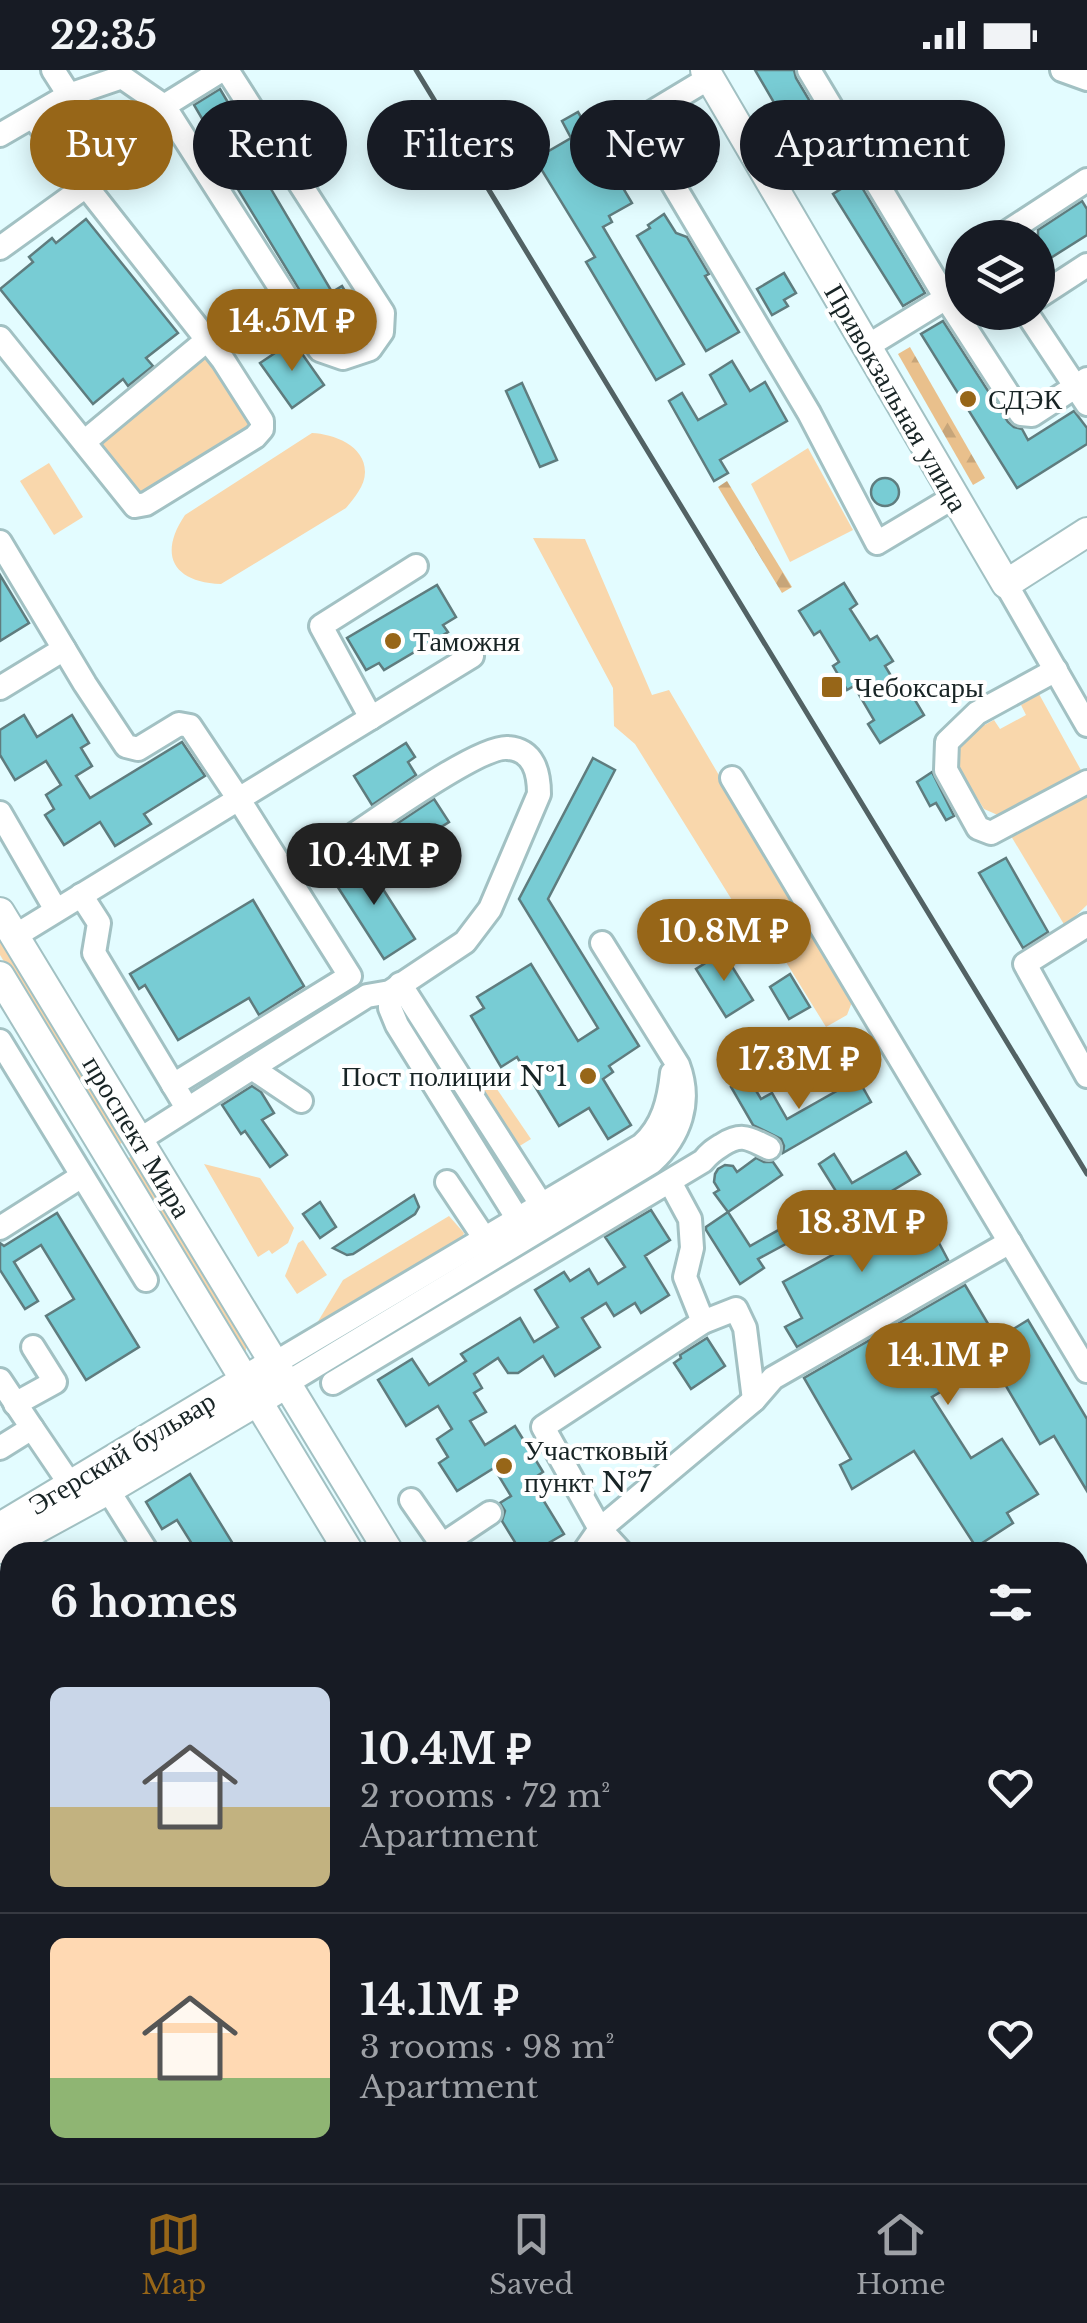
<!DOCTYPE html>
<meta charset="utf-8">
<style>
body{margin:0;font-family:"Libre Baskerville",serif;background:#20242c;color:#f1f3f6;height:100vh;display:flex;flex-direction:column;font-size:38px;white-space:nowrap}
*{box-sizing:border-box;margin:0}
p{font-size:32px;color:#9ea1a6}
.icon{flex:none;width:55px;height:55px;fill:none;stroke:currentColor;stroke-width:2;stroke-linecap:round;stroke-linejoin:round}
.map{position:relative;flex:1;overflow:hidden}
.panel{position:absolute;left:0px;top:1472px;width:1088px;height:642px;display:flex;flex-direction:column;background:#171b24;border-radius:30px 30px 0 0;box-shadow:0 5px 25px #0003}
.panel>*{flex:none}
.hud{position:absolute;left:30px;top:30px;width:1028px;height:90px;display:flex;gap:20px}
.buttons{position:absolute;left:945px;top:150px;display:grid;gap:20px}
.buttons a{display:grid;place-items:center;width:110px;height:110px;border-radius:50%;background:#171b24;box-shadow:0 5px 25px #0003;font-size:50px}
.price{position:absolute;translate:-50% -85px;padding:0 22px;border-radius:35px;background:#976618;color:#fff;font-size:32px;line-height:65px;filter:drop-shadow(0 2px 5px #0008)}
.price::after{content:'';position:absolute;left:50%;top:60px;width:30px;height:22px;margin-left:-15px;background:inherit;clip-path:polygon(0 0,100% 0,50% 100%)}
.price.selected{background:#222;color:#fff}
ul{padding:0;list-style:none}
li{display:flex;align-items:center;gap:30px;height:250px;padding:0 50px}
li+li{border-top:2px solid #363941}
li span{display:grid;place-items:center;flex:none;width:280px;height:200px;border-radius:15px;color:#555}
li>.icon{margin-inline-start:auto}
span .icon{width:120px;height:120px;fill:#fffc;stroke-width:1}
li b{font-size:42px}
h2{display:flex;justify-content:space-between;align-items:center;height:120px;padding:0 50px;font-size:42px}
.tag{padding:0 35px;border-radius:45px;background:#171b24;box-shadow:0 5px 25px #0003;font-size:35px;line-height:90px}
.tag.selected{background:#976618;color:#fff}
.status{display:flex;justify-content:space-between;align-items:center;height:70px;padding:0 50px;background:#171b24;direction:ltr}
.status svg{height:28px;fill:currentColor}
.dock{display:flex;justify-content:space-around;align-items:center;height:140px;border-top:2px solid #363941;background:#171b24;font-size:28px;color:#9ea1a6}
.dock a{display:grid;justify-items:center;gap:5px}
.dock .selected{color:#976618}
.map>svg:first-child{display:block}
</style>
<div class="status"><b>22:35</b><svg viewBox="0 0 49 12"><path d="M0 12V9h3v3zM5 12V6h3v6zM10 12V3h3v9zM15 12V0h3v12zM26 1h20v11H26zM47 4h2v5h-2z"/></svg></div>
<div class="map">
<svg width="1087" height="2113" viewBox="0 0 1087 2113">
<defs>
<pattern id="forest-firs" width="22" height="20" patternUnits="userSpaceOnUse" patternTransform="scale(2.5)"><rect width="22" height="20" fill="#e9c08c"/><path d="M5 1l3.5 6h-7zM16 11l3.5 6h-7z" fill="#c7a579"/></pattern>
</defs>
<rect width="100%" height="100%" fill="#e3fcff"/>
<g fill="#f9d7ac">
<polygon points="205,283 253,350 253,360 138,428 98,372"/>
<path d="M312 363C333 364 365 375 365 402 365 416 354 428 346 438L221 514C173 512 158 485 185 445Z"/>
<polygon points="808,378 853,460 790,492 751,414"/>
<polygon points="49,393 83,447 54,465 20,411"/>
<polygon points="533,468 585,469 652,625 669,620 852,932 847,945 826,957 757,845 745,851 635,674 614,656 613,618"/>
<polygon points="1039,624 1082,702 1000,746 984,739 954,691 958,669 994,650 1000,659 1026,645 1021,635"/>
<polygon points="1087,722 1087,835 1065,856 1011,766"/>
<polygon points="0,870 123,1072 117,1076 0,885"/>
<polygon points="486,1003 531,1069 518,1077 475,1010"/>
<polygon points="132,1086 246,1276 246,1282 244,1283 126,1090"/>
<polygon points="204,1094 260,1108 294,1158 288,1173 272,1184 269,1180 258,1187"/>
<polygon points="449,1146 464,1163 460,1174 311,1263 343,1210"/>
<polygon points="303,1170 327,1205 297,1224 285,1206 298,1173"/>
</g>
<g fill="url(#forest-firs)">
<polygon points="910,277 985,408 973,415 898,284"/>
<polygon points="727,411 792,517 782,523 718,417"/>
</g>
<g fill="#78ccd4" stroke="#5f7c7e" stroke-width="2.5">
<polygon points="755,0 794,0 796,8 833,70 805,86"/>
<polygon points="220,19 242,56 236,60 332,222 342,216 367,258 350,270 343,272 338,270 314,231 308,234 209,72 214,69 194,35"/>
<polygon points="687,39 716,91 687,108 656,57"/>
<polygon points="578,42 632,133 609,146 612,152 603,157 684,294 656,310 586,192 595,187 535,89 571,68 562,51"/>
<polygon points="857,109 925,223 903,236 833,124"/>
<polygon points="1082,131 1087,139 1087,165 1038,196 1038,160"/>
<polygon points="664,144 676,163 687,167 709,204 705,206 739,262 706,281 637,166 650,158 648,155"/>
<polygon points="86,149 178,263 146,288 153,296 128,316 123,309 93,334 0,219 33,192 29,187 52,168 56,173"/>
<polygon points="784,203 796,223 784,230 788,236 772,245 757,219"/>
<polygon points="943,251 1008,352 1014,357 1022,359 1028,370 1074,341 1087,358 1087,374 1017,418 921,264"/>
<polygon points="293,271 324,315 292,338 260,293"/>
<polygon points="732,291 750,321 765,312 787,351 720,390 728,403 714,411 669,331 682,323 698,350 726,334 710,305"/>
<polygon points="522,313 557,390 540,397 506,321"/>
<circle cx="885" cy="422" r="14"/>
<polygon points="0,505 29,553 0,571"/>
<polygon points="844,513 857,534 850,539 870,570 877,566 893,591 885,596 905,629 912,625 924,645 880,673 868,654 874,650 854,616 847,620 833,596 839,592 820,561 814,565 799,541"/>
<polygon points="437,515 456,547 443,555 448,562 384,600 379,593 366,600 347,568"/>
<polygon points="24,645 37,667 72,645 89,673 81,678 92,696 76,706 90,728 182,672 205,706 144,744 151,754 115,776 100,752 64,775 45,745 54,739 46,725 61,715 46,691 15,710 0,685 0,660"/>
<polygon points="406,673 415,687 408,692 416,705 372,735 354,706"/>
<polygon points="593,688 615,700 548,829 639,976 609,996 613,1002 603,1009 631,1055 608,1069 589,1038 559,1056 517,987 501,997 471,946 484,938 477,927 531,894 578,971 598,958 519,829"/>
<polygon points="932,702 954,746 946,750 936,733 930,736 917,712"/>
<polygon points="434,729 449,752 403,781 389,759"/>
<polygon points="363,788 415,869 384,889 332,808"/>
<polygon points="1006,788 1048,862 1023,878 979,803"/>
<polygon points="253,830 304,916 259,945 249,928 178,970 145,915 139,919 130,904"/>
<polygon points="723,882 753,930 726,947 696,899"/>
<polygon points="790,904 810,937 789,949 770,917"/>
<polygon points="820,959 828,974 778,1002 770,988"/>
<polygon points="748,1007 761,1029 772,1023 787,1049 858,1009 871,1032 783,1083 784,1076 781,1069 753,1055 731,1017"/>
<polygon points="252,1016 261,1022 274,1043 262,1050 287,1085 270,1097 245,1061 241,1064 222,1035"/>
<polygon points="906,1082 920,1104 850,1146 847,1141 758,1189 764,1198 740,1214 706,1160 706,1157 728,1142 750,1176 839,1126 819,1094 834,1084 852,1113"/>
<polygon points="756,1088 764,1092 773,1092 782,1105 728,1142 714,1123 719,1120 714,1112 715,1104 718,1099 725,1095 733,1096 737,1102"/>
<polygon points="414,1125 419,1137 415,1144 353,1184 347,1185 333,1178"/>
<polygon points="320,1132 336,1157 320,1168 303,1144"/>
<polygon points="920,1137 948,1190 797,1277 785,1257 802,1248 783,1212"/>
<polygon points="651,1140 670,1170 645,1186 669,1225 641,1243 635,1233 614,1246 606,1233 582,1248 600,1277 555,1306 543,1286 518,1303 508,1303 498,1288 474,1304 482,1318 474,1323 486,1342 470,1351 485,1375 515,1356 543,1402 531,1410 564,1464 533,1482 521,1482 502,1451 505,1441 500,1433 511,1426 494,1398 457,1421 439,1393 448,1387 437,1369 452,1359 438,1336 406,1356 378,1310 412,1289 429,1315 466,1291 461,1284 520,1248 534,1272 558,1257 535,1220 564,1202 570,1211 589,1199 598,1214 625,1197 605,1167"/>
<polygon points="57,1143 139,1277 86,1310 46,1246 74,1229 41,1175 14,1192 38,1231 25,1239 0,1200 0,1173 4,1176"/>
<polygon points="965,1215 997,1269 1028,1250 1087,1349 1087,1421 1054,1366 1040,1374 992,1292 932,1327 971,1388 1002,1369 1038,1424 1007,1443 1013,1453 976,1477 914,1381 852,1419 840,1395 851,1389 804,1308"/>
<polygon points="707,1268 725,1296 691,1319 674,1293 681,1288 680,1285"/>
<polygon points="190,1404 238,1482 197,1482 177,1450 162,1459 146,1432"/>
</g>
<g fill="none" stroke-linecap="round" stroke-linejoin="round">
<g stroke="#a2c1c3" stroke-width="28">
<g id="minor">
<polyline points="53,0 69,25"/>
<polyline points="809,0 946,228 1021,344 1032,345 1087,309"/>
<polyline points="1062,0 1087,9"/>
<polyline points="709,8 636,52 809,343 877,473 954,427"/>
<polyline points="164,36 320,280 343,288 370,279 382,262 383,243 227,0"/>
<polyline points="33,47 86,116"/>
<polyline points="0,65 69,25 122,7 164,36 222,0"/>
<polyline points="998,168 1087,110"/>
<polyline points="0,178 86,116 223,290 262,351 262,359 255,367 146,434 135,436 0,268"/>
<polyline points="1038,227 1087,195"/>
<polyline points="1026,242 1087,334"/>
<polyline points="866,277 946,228"/>
<polyline points="84,372 207,270"/>
<polyline points="0,472 85,614 126,676 138,679 179,654 190,656 238,728 350,906 173,1015"/>
<polyline points="1006,514 1087,655"/>
<polyline points="1056,600 977,643 947,672 946,700 978,758 991,763 1087,712"/>
<polyline points="0,618 64,579"/>
<polyline points="371,648 321,556 416,496"/>
<polyline points="732,708 1087,1301"/>
<polyline points="0,743 56,840"/>
<polyline points="81,825 99,853 94,883 187,1038"/>
<polyline points="1087,855 1025,894 1087,1006"/>
<polyline points="15,866 472,586"/>
<polyline points="400,914 548,1145"/>
<polyline points="390,922 390,938 397,955 524,1159"/>
<polyline points="0,971 146,1210"/>
<path d="M252 998 367 926 390 922 465 872 490 839 539 724C539 703 534 680 508 678 480 675 380 748 352 766"/>
<polyline points="139,1070 252,998 301,1031"/>
<polyline points="447,1112 485,1169"/>
<polyline points="670,1112 690,1149 692,1178 685,1207 703,1252"/>
<polyline points="0,1158 82,1106"/>
<path d="M275 1293 642 1075C663 1056 669 1031 672 1003"/>
<polyline points="0,1310 32,1358 0,1378"/>
<path d="M287 1313 652 1092C680 1066 692 1032 678 995L602 873"/>
<path d="M333 1313 703 1091C709 1083 714 1080 722 1075 743 1062 749 1069 769 1078"/>
<polyline points="15,1334 55,1312 33,1277"/>
<polyline points="32,1358 70,1414"/>
<polyline points="108,1420 147,1482"/>
<polyline points="411,1430 447,1482"/>
<polyline points="442,1475 490,1443"/>
<polyline points="584,1482 600,1459 754,1330 773,1308 1010,1172"/>
<polyline points="621,1482 600,1459 543,1357 703,1252 736,1239 745,1258 754,1330"/>
<polyline points="1078,1507 1087,1522"/>
<polyline points="1078,1580 1087,1596"/>
<polyline points="1078,1837 1079,1810"/>
<polyline points="33,2105 38,2113"/>
<polyline points="123,2105 127,2113"/>
<polyline points="707,2105 709,2113"/>
<polyline points="874,2105 885,2113"/>
<polyline points="989,2105 990,2113"/>
<polyline points="75,2113 87,2105"/>
<polyline points="627,2113 640,2105"/>
<polyline points="664,2113 671,2105"/>
</g>
</g>
<g stroke="#a2c1c3" stroke-width="32">
<g id="major">
<polyline points="705,0 1006,514 1087,462"/>
<polyline points="0,842 389,1482"/>
<polyline points="0,906 349,1482"/>
<polyline points="0,1457 260,1301"/>
<polyline points="0,1479 108,1420 273,1322"/>
<polyline points="725,2105 730,2113"/>
<polyline points="764,2105 769,2113"/>
</g>
</g>
<use href="#minor" stroke="#fff" stroke-width="22"/>
<use href="#major" stroke="#fff" stroke-width="28"/>
<polyline stroke="#526264" stroke-width="5" points="416,0 1087,1104"/>
</g>
<g fill="#976618" stroke="#fff" stroke-width="4">
<circle cx="968" cy="329" r="10"/>
<circle cx="393" cy="571" r="10"/>
<rect x="820" y="605" width="24" height="24" rx="5"/>
<circle cx="588" cy="1006" r="10"/>
<circle cx="504" cy="1396" r="10"/>
</g>
<g text-anchor="middle" dominant-baseline="central" stroke-width="8" stroke-linejoin="round" paint-order="stroke">
<g font-size="28" fill="#182425" stroke="#fff">
<text transform="translate(896 328) rotate(60)">Привокзальная улица</text>
<text transform="translate(137 1067) rotate(59)">проспект Мира</text>
<text transform="translate(122 1383) rotate(-31)">Эгерский бульвар</text>
</g>
<g font-size="28" fill="#182425" stroke="#fff" text-anchor="start">
<text x="988" y="329">СДЭК</text>
<text x="413" y="571">Таможня</text>
<text x="854" y="617">Чебоксары</text>
<text x="568" y="1006" text-anchor="end">Пост полиции №1</text>
<text x="524" y="1380">Участковый<tspan x="524" dy="32">пункт №7</tspan></text>
</g>
</g>
</svg>
<div class="buttons">
<a><svg class="icon" aria-label="layers" viewBox="0 0 24 24"><path d="M12 4l9 5-9 5-9-5zM3 14l9 5 9-5"/></svg></a>
</div>
<b class="price" style="left:292px;top:304px">14.5M ₽</b>
<b class="price selected" style="left:374px;top:838px">10.4M ₽</b>
<b class="price" style="left:724px;top:914px">10.8M ₽</b>
<b class="price" style="left:799px;top:1042px">17.3M ₽</b>
<b class="price" style="left:862px;top:1205px">18.3M ₽</b>
<b class="price" style="left:948px;top:1338px">14.1M ₽</b>
<div class="hud">
<a class="tag selected">Buy</a>
<a class="tag">Rent</a>
<a class="tag">Filters</a>
<a class="tag">New</a>
<a class="tag">Apartment</a>
</div>
<section class="panel">
<h2>6 homes<svg class="icon" aria-label="filters" viewBox="0 0 24 24"><path d="M4 7h16M4 17h16"/><circle cx="9" cy="7" r="2"/><circle cx="15" cy="17" r="2"/></svg></h2>
<ul>
<li><span style="background:linear-gradient(#c9d6e8 60%,#c2b280 0)"><svg class="icon" aria-label="home" viewBox="0 0 24 24"><path d="M3 11l9-7 9 7M6 9v11h12V9"/></svg></span><div><b>10.4M ₽</b><p>2 rooms · 72 m²</p><p>Apartment</p></div><svg class="icon" aria-label="heart" viewBox="0 0 24 24"><path d="M12 20l-8-8c-3-5 5-10 8-4 3-6 11-1 8 4z"/></svg></li>
<li><span style="background:linear-gradient(#ffd9b3 70%,#8fb573 0)"><svg class="icon" aria-label="home" viewBox="0 0 24 24"><path d="M3 11l9-7 9 7M6 9v11h12V9"/></svg></span><div><b>14.1M ₽</b><p>3 rooms · 98 m²</p><p>Apartment</p></div><svg class="icon" aria-label="heart" viewBox="0 0 24 24"><path d="M12 20l-8-8c-3-5 5-10 8-4 3-6 11-1 8 4z"/></svg></li>
</ul>
</section>
</div>
<nav class="dock">
<a class="selected"><svg class="icon" aria-label="map" viewBox="0 0 24 24"><path d="M3 6l6-2 6 2 6-2v14l-6 2-6-2-6 2zM9 4v14M15 6v14"/></svg>Map</a>
<a><svg class="icon" aria-label="saved" viewBox="0 0 24 24"><path d="M7 4h10v16l-5-4-5 4z"/></svg>Saved</a>
<a><svg class="icon" aria-label="home" viewBox="0 0 24 24"><path d="M3 11l9-7 9 7M6 9v11h12V9"/></svg>Home</a>
</nav>
